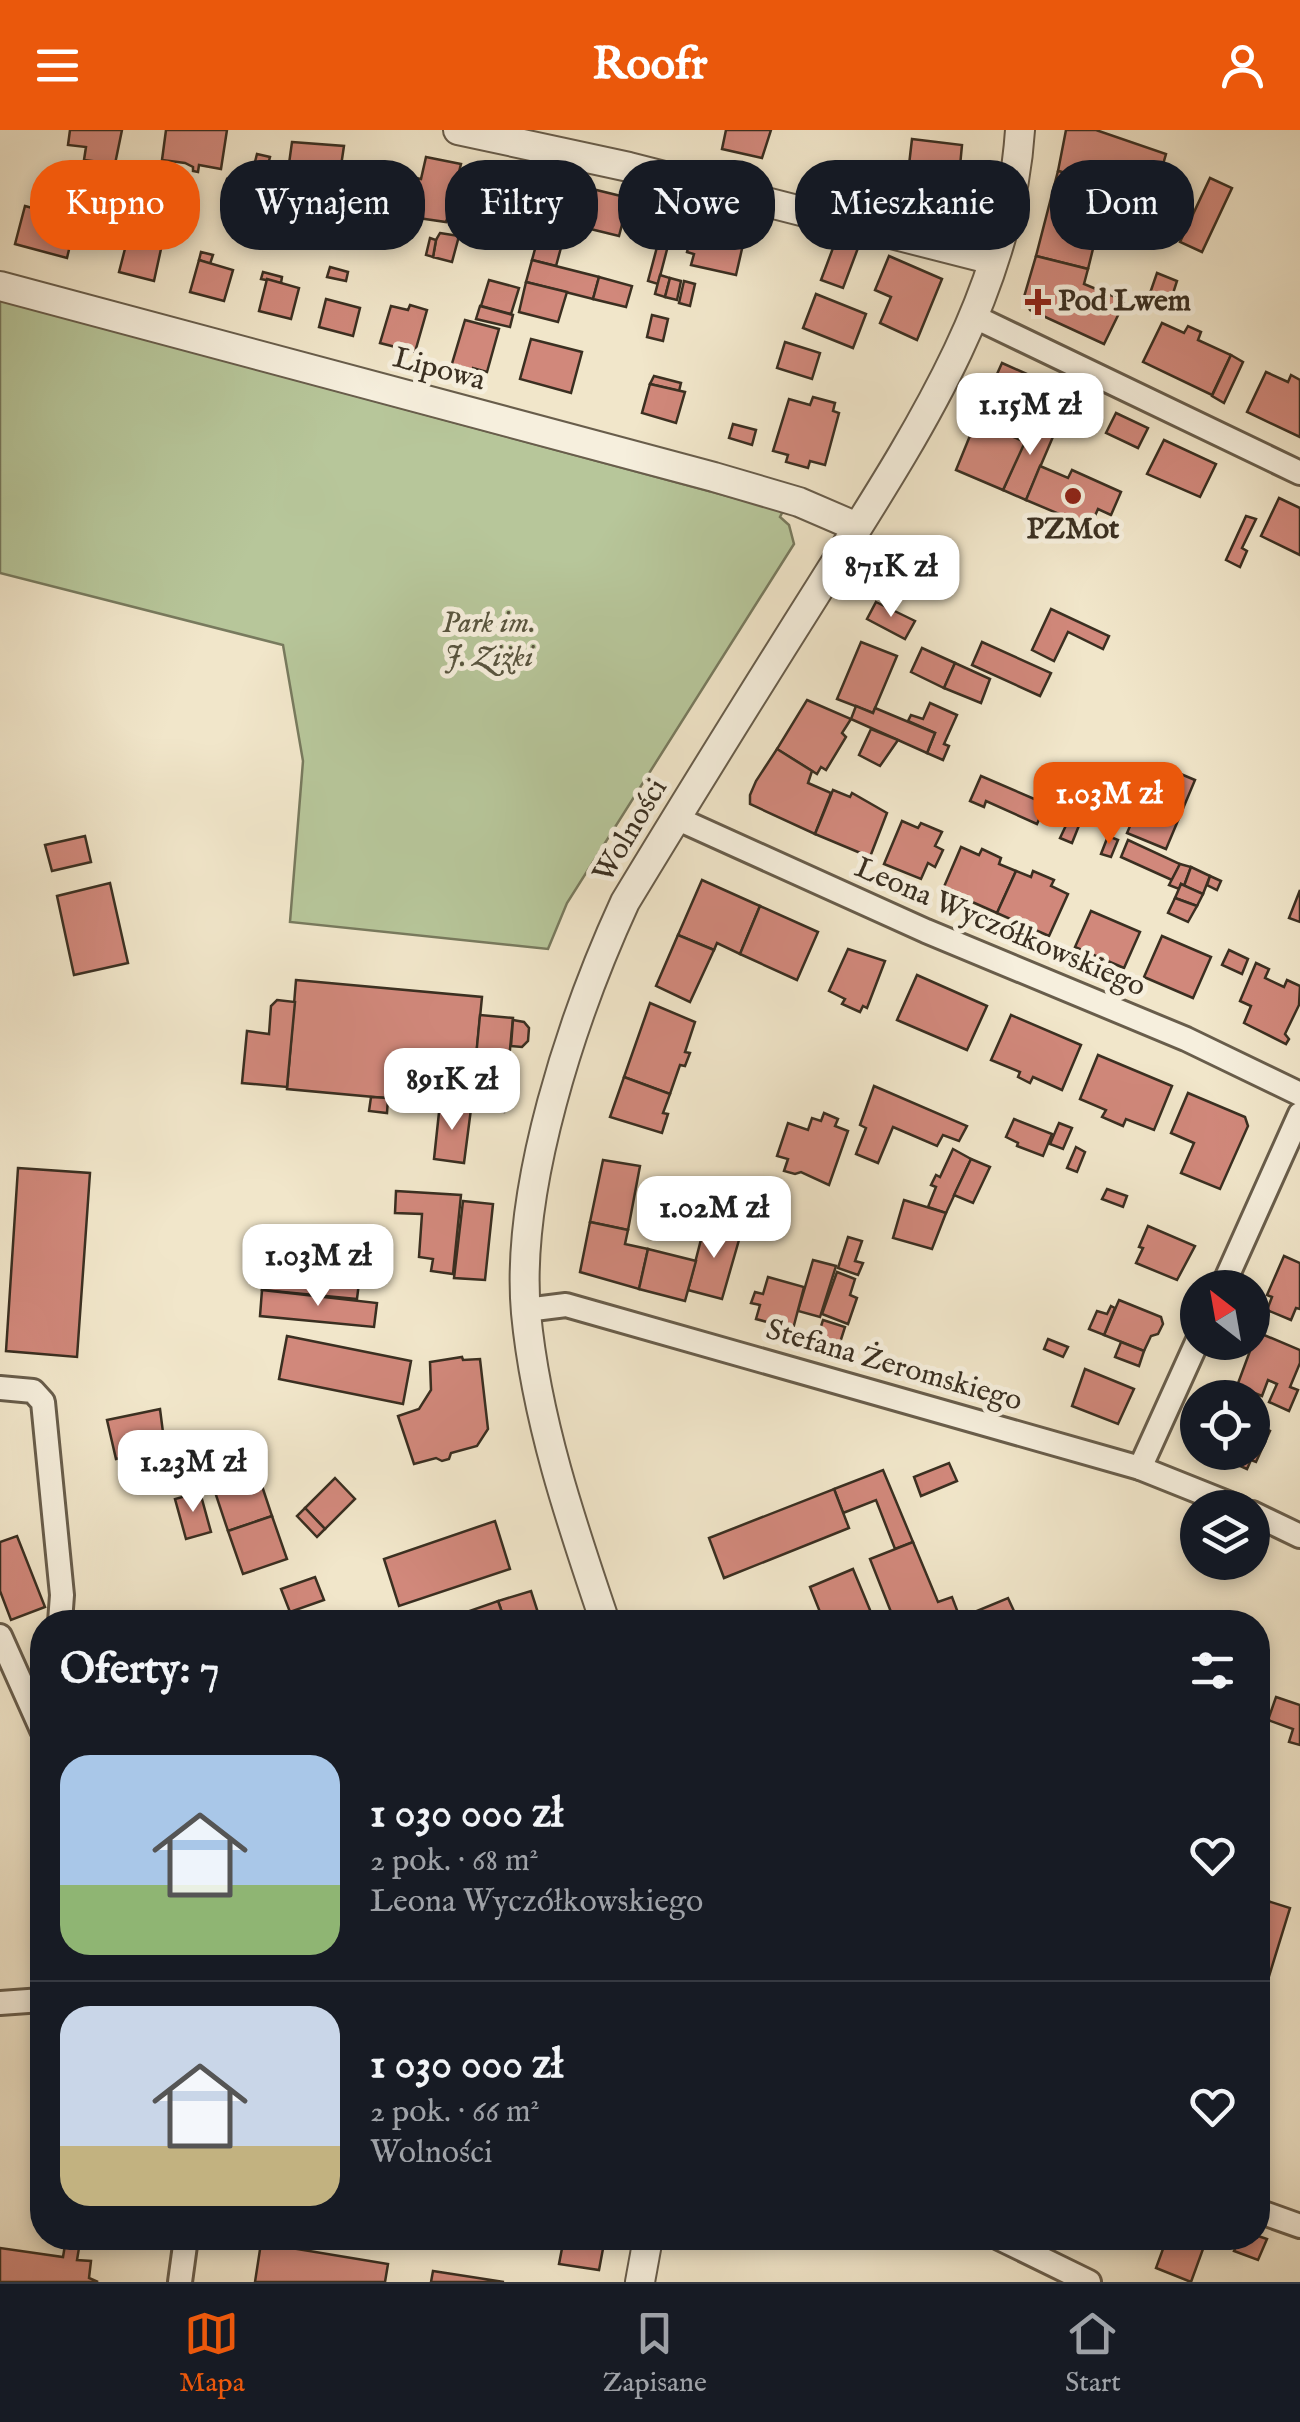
<!DOCTYPE html>
<html lang="pl">
<meta charset="utf-8">
<style>
body{margin:0;font-family:"IM FELL English",serif;background:#20242c;color:#f1f3f6;height:100vh;display:flex;flex-direction:column;font-size:38px;white-space:nowrap}
*{box-sizing:border-box;margin:0}
p{font-size:32px;color:#9ea1a6}
.icon{flex:none;width:55px;height:55px;fill:none;stroke:currentColor;stroke-width:2;stroke-linecap:round;stroke-linejoin:round}
.map{position:relative;flex:1;overflow:hidden}
.sheet{position:absolute;left:30px;top:1480px;width:1240px;height:640px;display:flex;flex-direction:column;background:#171b24;border-radius:40px;box-shadow:0 5px 15px #0003}
.sheet>*{flex:none}
.top-card{position:absolute;left:30px;top:30px;width:1240px;height:90px;display:flex;gap:20px}
.needle{width:65px;rotate:329deg}
.buttons{position:absolute;left:1180px;top:1140px;display:grid;gap:20px}
.buttons a{display:grid;place-items:center;width:90px;height:90px;border-radius:50%;background:#171b24;box-shadow:0 5px 15px #0003;font-size:50px}
.price{position:absolute;translate:-50% -85px;padding:0 22px;border-radius:20px;background:#fff;color:#222;font-size:32px;line-height:65px;filter:drop-shadow(0 2px 5px #0008)}
.price::after{content:'';position:absolute;left:50%;top:60px;width:30px;height:22px;margin-left:-15px;background:inherit;clip-path:polygon(0 0,100% 0,50% 100%)}
.price.current{background:#ea580c;color:#fff}
ul{padding:0;list-style:none}
li{display:flex;align-items:center;gap:30px;height:250px;padding:0 30px}
li+li{border-top:2px solid #363941}
li span{display:grid;place-items:center;flex:none;width:280px;height:200px;border-radius:30px;color:#555}
li>.icon{margin-inline-start:auto}
span .icon{width:120px;height:120px;fill:#fffc;stroke-width:1}
li b{font-size:42px}
h2{display:flex;justify-content:space-between;align-items:center;height:120px;padding:0 30px;font-size:42px}
.chip{padding:0 35px;border-radius:40px;background:#171b24;box-shadow:0 5px 15px #0003;font-size:35px;line-height:90px}
.chip.current{background:#ea580c;color:#fff}
header{display:flex;justify-content:space-between;align-items:center;height:130px;padding:0 30px;background:#ea580c;color:#fff;font-size:45px;font-weight:700}
.menu{display:flex;justify-content:space-around;align-items:center;height:140px;border-top:2px solid #363941;background:#171b24;font-size:28px;color:#9ea1a6}
.menu a{display:grid;justify-items:center;gap:5px}
.menu .current{color:#ea580c}
.map>svg:first-child{display:block}
</style>
<header><svg class="icon" aria-label="menu" viewBox="0 0 24 24"><path d="M4 6h16M4 12h16M4 18h16"/></svg>Roofr<svg class="icon" aria-label="person" viewBox="0 0 24 24"><circle cx="12" cy="8" r="4"/><path d="M4 21q1-7 8-7t8 7"/></svg></header>
<div class="map">
<svg width="1300" height="2152" viewBox="0 0 1300 2152">
<rect width="100%" height="100%" fill="#f1e6ca"/>
<filter id="stains"><feTurbulence type="fractalNoise" baseFrequency=".002" numOctaves="4"/><feColorMatrix values="0 0 0 0 .2 0 0 0 0 .09 0 0 0 0 .02 0 0 0 .5 -.17"/></filter>
<radialGradient id="worn" r=".72"><stop offset=".6" stop-color="#630" stop-opacity="0"/><stop offset="1" stop-color="#630" stop-opacity=".3"/></radialGradient>
<polygon fill="#b7c69a" stroke="#787a5e" stroke-width="2.5" points="0,170 783,381 780,387 789,395 794,414 567,773 548,819 290,792 303,631 283,515 0,443"/>
<g fill="#d1887b" stroke="#3a2f21" stroke-width="2.5">
<polygon points="70,0 122,0 115,34 84,30 86,17 68,15"/>
<polygon points="166,0 227,0 221,39 199,35 198,42 193,41 193,37 185,33 162,30"/>
<polygon points="726,0 771,0 762,28 722,19"/>
<polygon points="1066,0 1096,0 1166,24 1153,69 1058,41"/>
<polygon points="912,9 962,15 957,67 906,61"/>
<polygon points="292,12 344,16 338,56 319,53 318,60 306,58 307,52 287,48"/>
<polygon points="257,24 270,27 257,76 244,74"/>
<polygon points="426,27 461,34 456,54 459,55 446,92 411,87 416,48 421,49"/>
<polygon points="492,39 530,48 523,87 485,80"/>
<polygon points="1058,41 1109,54 1088,139 1036,126"/>
<polygon points="1210,48 1232,58 1202,122 1180,112"/>
<polygon points="227,49 249,56 244,74 223,64"/>
<polygon points="130,52 153,56 143,90 121,84"/>
<polygon points="576,55 629,68 619,106 566,93"/>
<polygon points="244,74 285,82 281,102 239,94"/>
<polygon points="25,76 76,90 67,128 15,114"/>
<polygon points="666,83 676,85 658,154 648,151"/>
<polygon points="703,86 747,97 736,145 691,135 694,124 687,122 693,96 700,98"/>
<polygon points="541,97 565,103 556,136 532,130"/>
<polygon points="440,103 459,106 452,132 433,127 436,110"/>
<polygon points="430,108 436,110 433,127 426,125"/>
<polygon points="836,110 858,118 843,158 821,150"/>
<polygon points="127,111 161,119 154,151 119,142"/>
<polygon points="201,122 213,125 210,134 199,130"/>
<polygon points="889,126 942,149 917,210 880,193 891,167 875,160"/>
<polygon points="1036,126 1088,139 1084,154 1125,171 1104,214 1030,180 1024,167"/>
<polygon points="199,130 233,140 224,171 190,162"/>
<polygon points="532,130 599,147 593,169 526,152"/>
<polygon points="330,137 348,142 346,151 327,147"/>
<polygon points="263,142 282,147 281,153 261,149"/>
<polygon points="1157,143 1177,151 1169,176 1148,169"/>
<polygon points="660,145 670,148 665,167 655,164"/>
<polygon points="599,147 632,156 626,177 593,169"/>
<polygon points="670,148 681,151 677,170 665,167"/>
<polygon points="267,149 299,158 291,189 259,181"/>
<polygon points="489,150 519,158 511,184 481,176"/>
<polygon points="684,151 695,154 690,176 679,173"/>
<polygon points="526,152 567,162 558,192 519,182"/>
<polygon points="816,164 866,184 853,218 803,198"/>
<polygon points="326,169 360,178 353,206 319,197"/>
<polygon points="410,175 427,180 415,222 380,213 391,176 408,180"/>
<polygon points="480,176 513,185 510,197 476,189"/>
<polygon points="652,185 668,189 663,211 647,207"/>
<polygon points="465,190 499,199 487,242 473,238 472,243 451,237"/>
<polygon points="1162,193 1184,203 1188,196 1201,202 1198,210 1231,225 1212,265 1143,232"/>
<polygon points="531,209 582,222 571,263 520,249"/>
<polygon points="785,212 820,223 812,249 777,238"/>
<polygon points="1231,225 1243,232 1224,273 1212,266"/>
<polygon points="1002,233 1038,249 1029,271 1040,275 1025,312 976,291"/>
<polygon points="1266,242 1288,252 1291,245 1300,250 1300,307 1247,282"/>
<polygon points="654,246 681,253 679,261 650,254"/>
<polygon points="650,254 685,262 676,293 642,283"/>
<polygon points="813,267 835,273 833,281 839,283 825,335 810,331 808,338 786,332 788,325 773,321 789,269 810,275"/>
<polygon points="1116,283 1148,298 1138,318 1106,303"/>
<polygon points="1035,286 1058,295 1026,370 1003,360"/>
<polygon points="976,291 1025,312 1003,360 956,340"/>
<polygon points="733,294 756,300 752,315 729,308"/>
<polygon points="1164,310 1216,334 1200,367 1147,344"/>
<polygon points="1040,336 1068,348 1072,340 1121,362 1111,385 1098,379 1090,397 1026,370"/>
<polygon points="1279,368 1300,378 1300,425 1261,406"/>
<polygon points="1246,386 1256,389 1242,418 1247,421 1240,437 1226,430"/>
<polygon points="915,418 931,429 919,447 903,437"/>
<polygon points="876,472 915,491 905,509 867,489"/>
<polygon points="1051,479 1109,506 1103,519 1068,502 1054,531 1032,520"/>
<polygon points="861,512 897,526 873,583 837,569"/>
<polygon points="982,512 1051,543 1040,566 972,535"/>
<polygon points="922,518 955,533 944,558 911,542"/>
<polygon points="955,533 990,549 981,573 944,558"/>
<polygon points="807,570 851,589 842,603 846,607 826,640 821,637 817,644 777,619"/>
<polygon points="930,573 957,585 944,614 949,616 943,630 927,623 935,603 908,591 911,585 923,589"/>
<polygon points="856,576 873,583 875,578 935,603 927,623 851,589"/>
<polygon points="871,599 898,610 880,636 859,625"/>
<polygon points="777,619 812,641 808,653 831,663 815,704 750,674 750,665 756,651"/>
<polygon points="1157,634 1195,650 1166,719 1127,703"/>
<polygon points="981,646 1046,674 1037,694 986,671 984,677 970,671"/>
<polygon points="833,660 850,667 852,663 887,683 870,727 815,704"/>
<polygon points="1069,689 1080,693 1072,713 1060,708"/>
<polygon points="902,691 918,698 921,693 942,702 935,716 943,720 935,737 928,733 921,749 884,734"/>
<polygon points="85,706 91,732 52,741 45,715"/>
<polygon points="1108,706 1118,710 1111,727 1101,724"/>
<polygon points="1128,710 1180,734 1172,750 1121,727"/>
<polygon points="961,717 979,725 982,719 1001,728 999,734 1016,741 997,783 943,759"/>
<polygon points="1180,734 1191,737 1184,756 1181,754 1179,759 1169,755"/>
<polygon points="1191,737 1210,746 1203,764 1184,756"/>
<polygon points="1016,741 1031,747 1033,741 1054,750 1051,756 1068,764 1049,806 997,783"/>
<polygon points="1210,746 1221,751 1217,760 1207,755"/>
<polygon points="702,750 760,776 740,824 717,813 714,820 678,805"/>
<polygon points="110,753 128,833 74,845 57,766"/>
<polygon points="1181,754 1203,764 1197,776 1175,768"/>
<polygon points="1300,760 1300,792 1289,788"/>
<polygon points="1175,768 1197,776 1188,792 1168,783"/>
<polygon points="760,776 818,802 797,850 740,824"/>
<polygon points="1091,781 1140,802 1124,838 1075,817"/>
<polygon points="678,805 714,820 690,872 656,856"/>
<polygon points="1162,806 1211,827 1193,868 1144,847"/>
<polygon points="848,819 885,831 867,878 863,876 860,882 842,874 845,869 829,861"/>
<polygon points="1229,820 1248,829 1242,844 1222,835"/>
<polygon points="1256,833 1269,839 1265,848 1284,857 1287,850 1300,856 1299,875 1285,904 1289,909 1286,914 1244,893 1251,876 1240,871"/>
<polygon points="917,845 987,876 967,920 897,890"/>
<polygon points="296,850 482,867 471,979 440,973 287,959"/>
<polygon points="277,870 295,872 287,957 242,953 247,901 269,904 271,876"/>
<polygon points="650,873 695,892 685,922 690,923 685,936 680,935 670,964 624,947"/>
<polygon points="480,885 513,888 504,982 471,979"/>
<polygon points="1011,885 1081,915 1062,960 1033,947 1030,953 1018,947 1020,942 991,930"/>
<polygon points="513,890 524,892 529,898 528,911 522,917 511,916"/>
<polygon points="1098,925 1172,956 1154,1000 1126,989 1123,996 1102,987 1106,980 1080,969"/>
<polygon points="624,947 670,964 663,983 668,984 662,1003 610,987"/>
<polygon points="874,956 967,996 959,1011 943,1005 937,1016 893,997 878,1033 856,1024 866,998 860,995"/>
<polygon points="1188,963 1245,987 1248,996 1220,1059 1181,1043 1194,1013 1171,1003"/>
<polygon points="371,967 388,968 387,983 369,981"/>
<polygon points="440,973 471,979 464,1033 434,1029"/>
<polygon points="824,983 838,989 835,996 848,1001 829,1055 801,1042 795,1044 784,1041 788,1029 777,1026 788,993 808,1000 812,988 821,991"/>
<polygon points="1014,989 1052,1004 1043,1026 1017,1016 1018,1013 1006,1007"/>
<polygon points="1059,993 1072,998 1063,1019 1050,1014"/>
<polygon points="1076,1017 1085,1022 1077,1042 1067,1038"/>
<polygon points="953,1019 971,1029 946,1083 928,1077 936,1057 931,1055 936,1045 940,1047"/>
<polygon points="971,1029 990,1037 973,1073 954,1065"/>
<polygon points="603,1030 640,1036 628,1100 590,1092"/>
<polygon points="18,1038 90,1043 77,1227 6,1221"/>
<polygon points="1107,1059 1127,1066 1123,1077 1102,1069"/>
<polygon points="396,1061 461,1065 453,1144 431,1141 433,1129 419,1127 422,1084 395,1083"/>
<polygon points="904,1070 946,1083 932,1119 893,1108"/>
<polygon points="463,1071 493,1074 485,1150 454,1148"/>
<polygon points="590,1092 628,1100 625,1114 648,1119 639,1159 580,1142"/>
<polygon points="705,1094 741,1103 722,1169 688,1160"/>
<polygon points="1148,1096 1195,1116 1177,1150 1136,1133 1143,1118 1139,1117"/>
<polygon points="848,1107 862,1111 855,1131 863,1133 858,1145 838,1138"/>
<polygon points="648,1119 696,1131 685,1171 639,1159"/>
<polygon points="1284,1126 1300,1133 1300,1179 1296,1178 1291,1190 1267,1180 1272,1167 1267,1165"/>
<polygon points="268,1128 361,1136 357,1169 262,1160"/>
<polygon points="813,1130 836,1136 820,1187 798,1181"/>
<polygon points="837,1142 855,1149 850,1165 857,1168 848,1194 822,1184"/>
<polygon points="768,1147 804,1157 793,1199 756,1189 760,1175 751,1173 755,1162 763,1164"/>
<polygon points="262,1160 377,1173 374,1197 260,1186"/>
<polygon points="1119,1170 1161,1187 1163,1194 1158,1204 1151,1206 1144,1221 1104,1205"/>
<polygon points="1111,1176 1115,1178 1104,1205 1089,1199 1097,1181 1107,1184"/>
<polygon points="823,1190 845,1197 837,1222 815,1215"/>
<polygon points="1257,1202 1300,1220 1300,1233 1290,1257 1298,1260 1289,1281 1269,1272 1277,1254 1268,1250 1262,1266 1237,1256"/>
<polygon points="287,1206 411,1231 403,1274 279,1249"/>
<polygon points="1048,1209 1068,1217 1063,1227 1044,1219"/>
<polygon points="1121,1212 1144,1221 1139,1236 1115,1227"/>
<polygon points="462,1227 463,1230 480,1229 488,1299 477,1316 451,1323 449,1329 442,1331 436,1328 414,1334 398,1286 419,1279 431,1260 430,1232"/>
<polygon points="1085,1239 1134,1259 1118,1294 1072,1276"/>
<polygon points="160,1279 165,1318 116,1329 107,1290"/>
<polygon points="1252,1293 1270,1301 1256,1332 1251,1330 1247,1339 1209,1322 1252,1322"/>
<polygon points="253,1329 272,1386 228,1401 209,1344"/>
<polygon points="949,1333 957,1351 921,1366 914,1347"/>
<polygon points="883,1340 913,1412 895,1419 876,1370 843,1383 834,1359"/>
<polygon points="335,1348 355,1369 325,1399 305,1378"/>
<polygon points="834,1359 849,1398 724,1448 709,1408"/>
<polygon points="200,1362 211,1402 186,1409 175,1369"/>
<polygon points="305,1378 325,1399 317,1407 297,1386"/>
<polygon points="272,1386 287,1429 243,1444 228,1401"/>
<polygon points="495,1391 510,1439 399,1476 384,1429"/>
<polygon points="17,1406 45,1477 11,1490 0,1461 0,1412"/>
<polygon points="913,1412 938,1472 952,1467 960,1488 1008,1468 1019,1492 895,1492 870,1429"/>
<polygon points="853,1439 875,1492 824,1492 810,1457"/>
<polygon points="315,1447 324,1470 290,1482 281,1459"/>
<polygon points="531,1461 541,1492 500,1492 499,1489 504,1488 498,1471"/>
<polygon points="498,1471 504,1488 499,1489 500,1492 460,1492 458,1485"/>
<polygon points="1276,1567 1300,1575 1300,1615 1289,1612 1293,1599 1268,1590"/>
<polygon points="1258,1768 1290,1778 1258,1882"/>
<polygon points="1258,2106 1267,2109 1258,2130 1234,2121 1240,2108"/>
<polygon points="564,2108 605,2108 599,2140 559,2134"/>
<polygon points="1167,2108 1207,2108 1191,2152 1156,2138"/>
<polygon points="261,2113 388,2134 385,2152 255,2152"/>
<polygon points="65,2115 79,2118 77,2130 91,2131 89,2148 98,2152 0,2152 0,2118 63,2127"/>
<polygon points="433,2141 504,2152 431,2152"/>
</g>
<g fill="none" stroke-linecap="round" stroke-linejoin="round">
<g stroke="#685d4b" stroke-width="28">
<g id="minor">
<polyline points="973,186 1300,343"/>
<polyline points="676,688 926,801 1186,909 1300,964"/>
<polyline points="1222,1158 1300,984"/>
<polyline points="526,1180 566,1175 1140,1338 1240,1378"/>
<polyline points="0,1258 33,1261 43,1272 62,1465 60,1492"/>
<polyline points="1140,1338 1198,1210"/>
<polyline points="1252,1383 1300,1406"/>
<polyline points="0,1506 42,1600"/>
<polyline points="0,1873 42,1870"/>
<polyline points="1258,2081 1300,2096"/>
<polyline points="999,2108 1089,2152"/>
<polyline points="180,2152 186,2108"/>
</g>
</g>
<g stroke="#685d4b" stroke-width="32">
<g id="tertiary">
<polyline points="458,0 629,37 993,130"/>
<polyline points="0,156 714,347 799,372 857,397"/>
<path d="M605 1492C571 1392 536 1289 526 1183 515 1058 573 885 625 772 688 668 752 565 817 462 905 321 1009 172 1020 0"/>
<polyline points="640,2152 648,2108"/>
</g>
</g>
<use href="#minor" stroke="#f6efdd" stroke-width="22"/>
<use href="#tertiary" stroke="#f6efdd" stroke-width="28"/>
</g>
<g fill="#8f2418" stroke="#f6efdd" stroke-width="4">
<path d="M1033 157h10v10h10v10h-10v10h-10v-10h-10v-10h10z"/>
<circle cx="1073" cy="366" r="10"/>
</g>
<g text-anchor="middle" dominant-baseline="central" stroke-width="10" stroke-linejoin="round" paint-order="stroke">
<g font-size="30" font-weight="bold" fill="#3a2f21" stroke="#f6efdd" text-anchor="start">
<text x="1058" y="172">Pod Lwem</text>
<text x="1073" y="400" text-anchor="middle">PZMot</text>
</g>
<g font-size="30" fill="#3a2f21" stroke="#f6efdd">
<text transform="translate(439 240) rotate(15)">Lipowa</text>
<text transform="translate(631 701) rotate(-59)">Wolności</text>
<text transform="translate(1000 798) rotate(23)">Leona Wyczółkowskiego</text>
<text transform="translate(894 1236) rotate(16)">Stefana Żeromskiego</text>
</g>
<g font-size="30" font-style="italic" fill="#59553f" stroke="#f6efdd">
<text x="489" y="494">Park im.<tspan x="489" dy="34">J. Ziżki</tspan></text>
</g>
</g>
<rect width="100%" height="100%" filter="url(#stains)"/>
<rect width="100%" height="100%" fill="url(#worn)"/>
</svg>
<div class="buttons">
<a><svg class="needle" viewBox="-14 -14 28 28"><path d="M0-13l5 13h-10z" fill="#e53935"/><path d="M0 13l5-13h-10z" fill="#9ea1a6"/></svg></a>
<a><svg class="icon" aria-label="locate" viewBox="0 0 24 24"><circle cx="12" cy="12" r="6"/><path d="M12 2v4M12 18v4M2 12h4M18 12h4"/></svg></a>
<a><svg class="icon" aria-label="layers" viewBox="0 0 24 24"><path d="M12 4l9 5-9 5-9-5zM3 14l9 5 9-5"/></svg></a>
</div>
<b class="price" style="left:1030px;top:328px">1.15M zł</b>
<b class="price" style="left:891px;top:490px">871K zł</b>
<b class="price current" style="left:1109px;top:717px">1.03M zł</b>
<b class="price" style="left:452px;top:1003px">891K zł</b>
<b class="price" style="left:714px;top:1131px">1.02M zł</b>
<b class="price" style="left:318px;top:1179px">1.03M zł</b>
<b class="price" style="left:193px;top:1385px">1.23M zł</b>
<div class="top-card">
<a class="chip current">Kupno</a>
<a class="chip">Wynajem</a>
<a class="chip">Filtry</a>
<a class="chip">Nowe</a>
<a class="chip">Mieszkanie</a>
<a class="chip">Dom</a>
</div>
<section class="sheet">
<h2>Oferty: 7<svg class="icon" aria-label="filters" viewBox="0 0 24 24"><path d="M4 7h16M4 17h16"/><circle cx="9" cy="7" r="2"/><circle cx="15" cy="17" r="2"/></svg></h2>
<ul>
<li><span style="background:linear-gradient(#a9c7e8 65%,#8fb573 0)"><svg class="icon" aria-label="home" viewBox="0 0 24 24"><path d="M3 11l9-7 9 7M6 9v11h12V9"/></svg></span><div><b>1 030 000 zł</b><p>2 pok. · 68 m²</p><p>Leona Wyczółkowskiego</p></div><svg class="icon" aria-label="heart" viewBox="0 0 24 24"><path d="M12 20l-8-8c-3-5 5-10 8-4 3-6 11-1 8 4z"/></svg></li>
<li><span style="background:linear-gradient(#c9d6e8 70%,#c2b280 0)"><svg class="icon" aria-label="home" viewBox="0 0 24 24"><path d="M3 11l9-7 9 7M6 9v11h12V9"/></svg></span><div><b>1 030 000 zł</b><p>2 pok. · 66 m²</p><p>Wolności</p></div><svg class="icon" aria-label="heart" viewBox="0 0 24 24"><path d="M12 20l-8-8c-3-5 5-10 8-4 3-6 11-1 8 4z"/></svg></li>
</ul>
</section>
</div>
<nav class="menu">
<a class="current"><svg class="icon" aria-label="map" viewBox="0 0 24 24"><path d="M3 6l6-2 6 2 6-2v14l-6 2-6-2-6 2zM9 4v14M15 6v14"/></svg>Mapa</a>
<a><svg class="icon" aria-label="saved" viewBox="0 0 24 24"><path d="M7 4h10v16l-5-4-5 4z"/></svg>Zapisane</a>
<a><svg class="icon" aria-label="home" viewBox="0 0 24 24"><path d="M3 11l9-7 9 7M6 9v11h12V9"/></svg>Start</a>
</nav>
